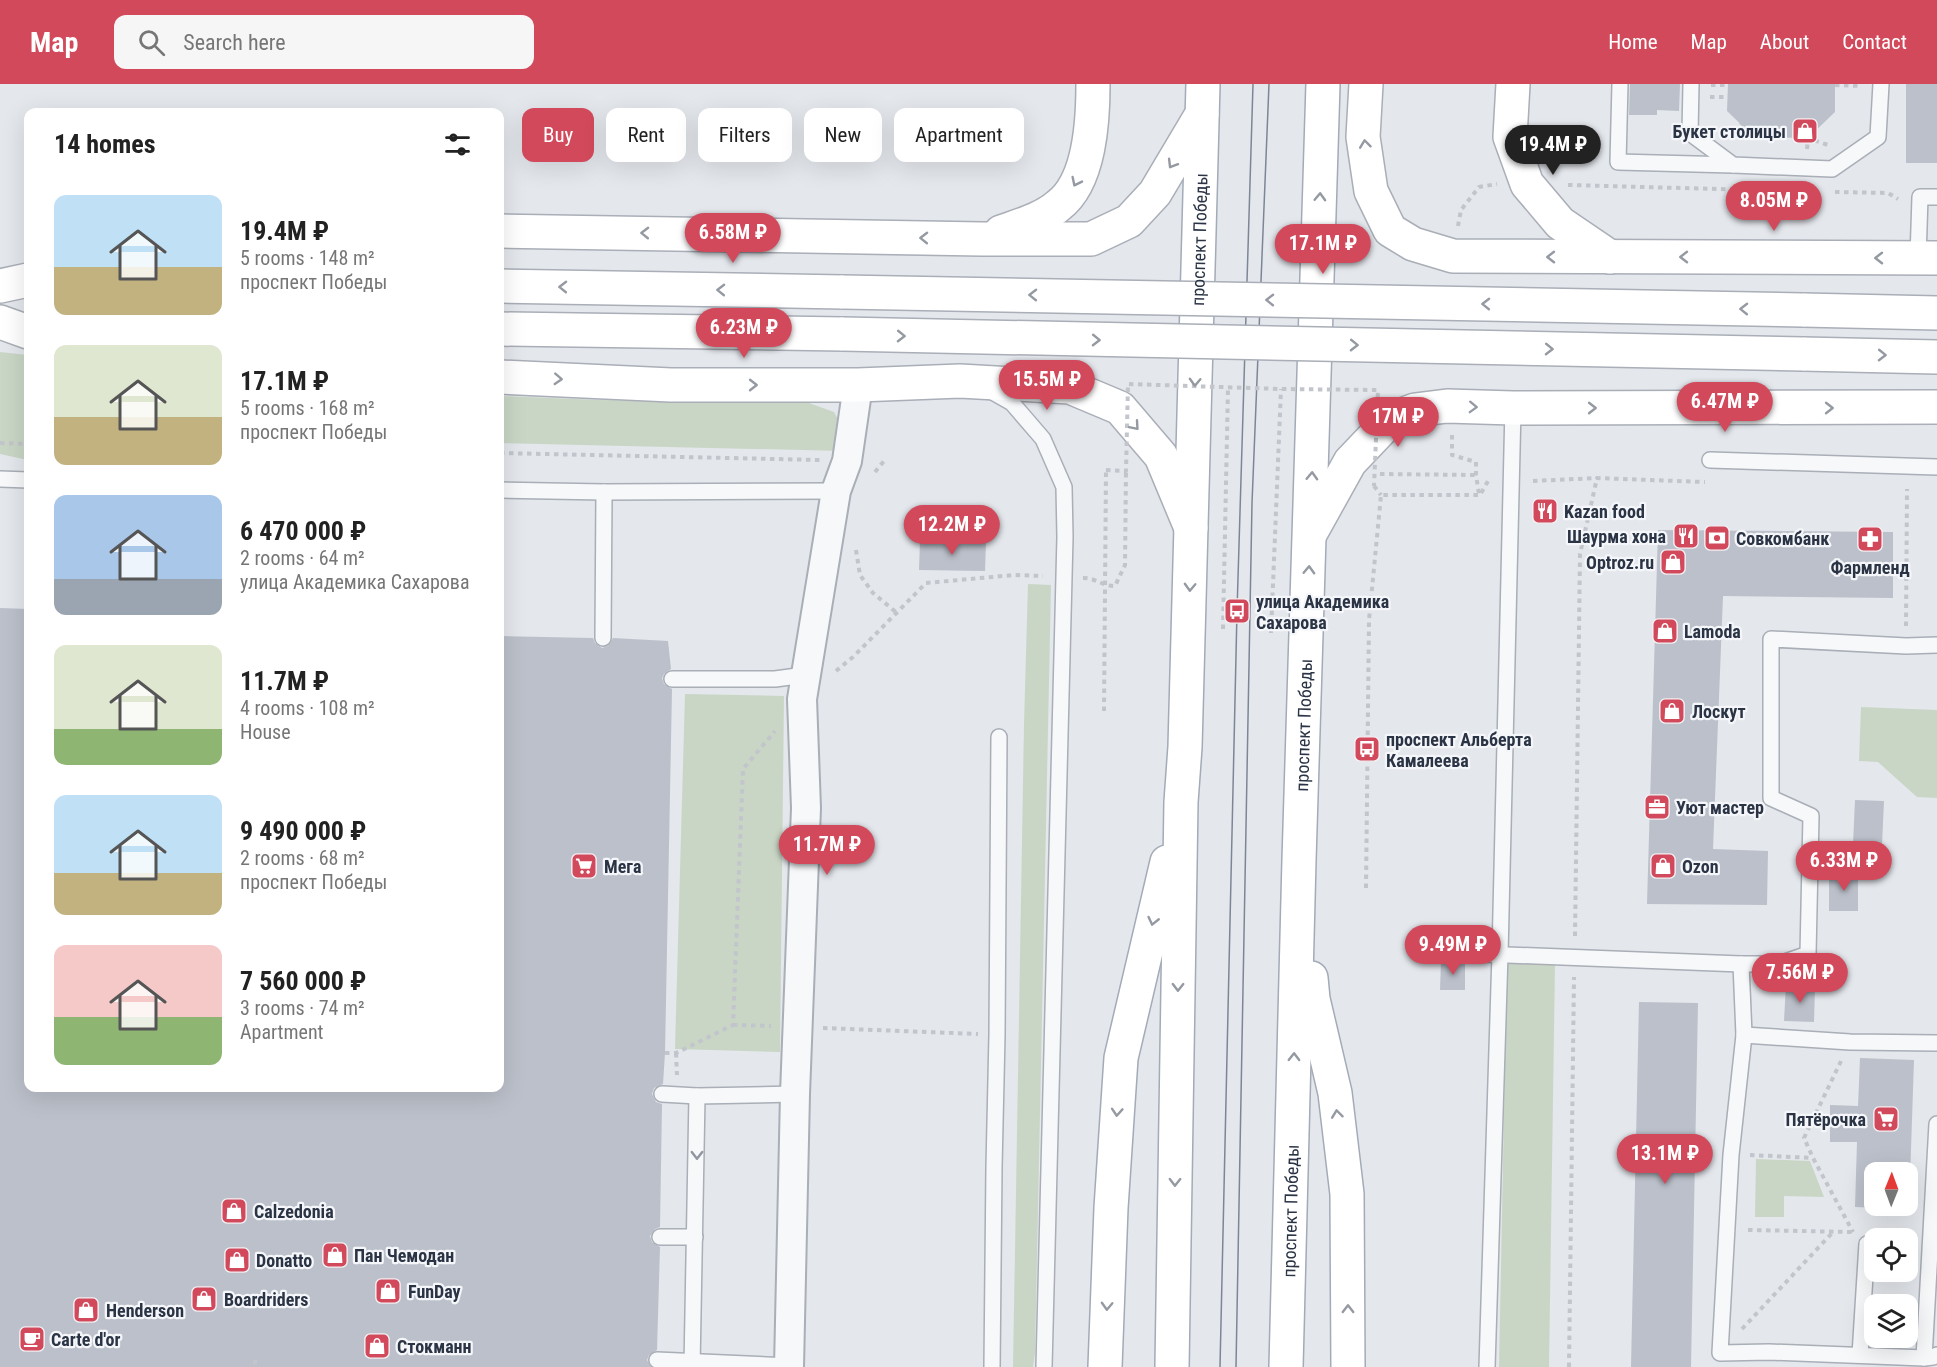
<!DOCTYPE html>
<meta charset="utf-8">
<style>
body{margin:0;font-family:"Roboto Condensed",sans-serif;background:#f6f6f6;color:#222;height:100vh;display:flex;flex-direction:column;font-size:22px;white-space:nowrap}
*{box-sizing:border-box;margin:0}
p{font-size:20px;color:#767676}
.icon{flex:none;width:33px;height:33px;fill:none;stroke:currentColor;stroke-width:2;stroke-linecap:round;stroke-linejoin:round}
.map{position:relative;flex:1;overflow:hidden}
.drawer{position:absolute;left:24px;top:24px;width:480px;height:984px;display:flex;flex-direction:column;background:#fff;border-radius:12px;box-shadow:0 6px 24px #0002}
.drawer>*{flex:none}
.hud{position:absolute;left:522px;top:24px;width:570px;height:54px;display:flex;gap:12px}
.needle{width:39px;rotate:1deg}
.controls{position:absolute;left:1864px;top:1078px;display:grid;gap:12px}
.controls a{display:grid;place-items:center;width:54px;height:54px;border-radius:12px;background:#fff;box-shadow:0 6px 24px #0002;font-size:30px}
.price{position:absolute;translate:-50% -51px;padding:0 14px;border-radius:21px;background:#d1495b;color:#fff;font-size:20px;line-height:39px;filter:drop-shadow(0 2px 3px #0008)}
.price::after{content:'';position:absolute;left:50%;top:36px;width:18px;height:14px;margin-left:-9px;background:inherit;clip-path:polygon(0 0,100% 0,50% 100%)}
.price.current{background:#222;color:#fff}
ul{padding:0;list-style:none}
li{display:flex;align-items:center;gap:18px;height:150px;padding:0 30px}
li span{display:grid;place-items:center;flex:none;width:168px;height:120px;border-radius:12px;color:#555}
li>.icon{margin-inline-start:auto}
span .icon{width:72px;height:72px;fill:#fffc;stroke-width:1}
li b{font-size:26px}
h2{display:flex;justify-content:space-between;align-items:center;height:72px;padding:0 30px;font-size:26px}
.tag{padding:0 21px;border-radius:12px;background:#fff;box-shadow:0 6px 24px #0002;font-size:21px;line-height:54px}
.tag.current{background:#d1495b;color:#fff}
header{display:flex;align-items:center;gap:36px;box-sizing:border-box;height:84px;padding:0 30px;background:#d1495b;color:#fff}
header strong{font-size:28px}
nav{display:flex;gap:33px;margin-inline-start:auto;font-size:21px}
.search{width:420px;height:54px;background:#f6f6f6;display:flex;align-items:center;gap:15px;box-sizing:border-box;padding:0 21px;border-radius:12px;color:#767676;font-size:22px}
.map>svg:first-child{display:block}
</style>
<header>
<strong>Map</strong>
<div class="search"><svg class="icon" aria-label="search" viewBox="0 0 24 24"><circle cx="10" cy="10" r="6"/><path d="M15 15l6 6"/></svg>Search here</div>
<nav><a>Home</a><a>Map</a><a>About</a><a>Contact</a></nav>
</header>
<div class="map">
<svg width="1937" height="1283" viewBox="0 0 1937 1283">
<rect width="100%" height="100%" fill="#e4e7ec"/>
<g fill="#c9d6c5">
<polygon points="0,268 28,271 28,376 0,370"/>
<polygon points="500,312 600,316 809,319 834,328 848,354 843,367 500,359"/>
<polygon points="1028,500 1051,501 1035,1269 1033,1283 1013,1283 1024,640"/>
<polygon points="685,610 784,612 780,968 675,965"/>
<polygon points="1861,623 1937,626 1937,714 1917,713 1878,678 1859,677"/>
<polygon points="1507,879 1555,879 1549,1283 1499,1283"/>
<polygon points="1756,1075 1810,1077 1824,1113 1784,1112 1784,1133 1755,1133"/>
</g>
<g fill="#bbc0ca" fill-rule="evenodd">
<polygon points="1630,0 1680,0 1679,27 1657,26 1657,31 1629,31"/>
<polygon points="1728,0 1835,0 1835,28 1808,54 1754,53 1727,27"/>
<rect x="1906" y="0" width="31" height="79"/>
<polygon points="1658,446 1893,448 1893,514 1723,512 1713,765 1768,767 1767,821 1647,820"/>
<polygon points="920,457 986,458 985,487 919,486"/>
<polygon points="0,524 28,525 28,1004 500,1004 500,552 593,554 595,559 602,564 608,562 613,554 668,557 671,585 664,590 662,594 664,600 672,605 665,969 663,1000 654,1004 652,1010 656,1018 662,1020 660,1143 655,1145 650,1152 652,1158 660,1163 657,1266 649,1271 647,1276 651,1283 0,1283"/>
<polygon points="1855,716 1884,717 1882,761 1853,760"/>
<rect x="1829" y="790" width="29" height="37"/>
<polygon points="1441,878 1465,879 1465,906 1440,906"/>
<polygon points="1786,901 1815,902 1814,938 1784,937"/>
<polygon points="1639,918 1698,919 1691,1283 1631,1283"/>
<path d="M1860 974 1914 976 1909 1125 1855 1123 1857 1058H1830V1021L1858 1022ZM1875 1089H1908V1122H1875Z"/>
</g>
<g fill="none" stroke-linecap="round" stroke-linejoin="round">
<g stroke="#a9aeb7" stroke-width="18">
<g id="service">
<polyline points="1620,0 1618,78 1733,81"/>
<polyline points="1691,0 1690,49 1733,81 1832,85 1878,53 1881,0"/>
<polyline points="1918,174 1920,113 1937,113"/>
<polyline points="989,306 1012,319 1043,355 1064,403 1065,453 1044,1283"/>
<polyline points="1710,376 1937,383"/>
<polyline points="0,395 28,396"/>
<polyline points="500,406 604,408 836,407"/>
<polyline points="603,554 604,408"/>
<polyline points="672,595 775,595 805,591"/>
<polyline points="1431,868 1741,880 1779,880 1808,870 1811,732 1771,714 1771,555 1906,562 1937,561"/>
<polyline points="1741,880 1744,951 1731,1071 1720,1269 1769,1268 1924,1274 1933,1273 1937,1271"/>
<polyline points="1744,951 1850,958 1937,959"/>
<polyline points="662,1010 697,1012 795,1010"/>
<polyline points="660,1153 695,1153"/>
<polyline points="1860,1271 1867,1160"/>
<polyline points="1924,1274 1937,1040"/>
<polyline points="657,1276 790,1282"/>
<polyline points="692,1283 697,1012"/>
<polyline points="992,1283 994,1083 997,951 999,653"/>
<polyline points="1487,1283 1500,870 1513,324"/>
</g>
</g>
<g stroke="#a9aeb7" stroke-width="32">
<polyline id="minor" points="789,1283 795,1010 806,724 802,615 836,407 847,377 858,301"/>
</g>
<g stroke="#a9aeb7" stroke-width="36">
<g id="secondary">
<polyline points="1366,0 1363,53 1371,107 1390,146 1413,160 1453,172 1937,174"/>
<polyline points="1513,0 1510,53 1527,100 1560,139 1610,173"/>
<polyline points="500,147 982,155 1091,155 1129,137 1155,109 1202,30"/>
<path d="M1001 148C1021 141 1043 135 1059 121 1090 97 1093 36 1093 0"/>
<polyline points="0,202 28,196"/>
<polyline points="500,202 843,208"/>
<polyline points="1803,226 1937,229"/>
<polyline points="0,238 28,248"/>
<polyline points="500,245 843,250"/>
<polyline points="1803,270 1937,273"/>
<polyline points="500,293 671,301 858,301 960,297 1070,303 1120,324 1161,372 1191,444"/>
<polyline points="1310,450 1350,378 1391,335 1415,326 1447,322 1513,324 1937,323"/>
</g>
</g>
<g stroke="#a3abb8" stroke-width="36">
<g id="primary">
<polyline points="1311,894 1313,915 1335,1009 1347,1110 1348,1283"/>
<polyline points="1105,1283 1111,1124 1121,974 1167,778"/>
<path id="s1" d="M1172 1283 1181 718 1185 663 1203 0"/>
<path id="s2" d="M1286 1283 1299 776 1323 0"/>
</g>
</g>
<g stroke="#c2c5cb" stroke-width="4" stroke-dasharray="4.5 4.5" stroke-linecap="butt">
<polyline points="1711,1 1728,1"/>
<polyline points="1835,1 1862,2"/>
<polyline points="1710,13 1728,13"/>
<polyline points="1727,53 1741,40"/>
<polyline points="1807,65 1808,54 1828,61"/>
<polyline points="1568,101 1756,106"/>
<polyline points="1835,108 1888,109 1898,115"/>
<polyline points="1458,142 1461,126 1479,103 1497,100"/>
<polyline points="1452,351 1452,371 1476,378 1476,391 1479,410"/>
<polyline points="0,359 28,360"/>
<polyline points="500,369 820,376"/>
<polyline points="875,388 884,377"/>
<polyline points="1380,390 1476,391"/>
<polyline points="1533,397 1597,394"/>
<polyline points="1374,402 1381,411"/>
<polyline points="856,466 860,491 873,509 897,529"/>
<path d="M1083 494C1097 494 1101 502 1115 502L1125 481 1126 387"/>
<polyline points="1906,542 1907,405"/>
<polyline points="1223,545 1228,303"/>
<polyline points="1271,549 1281,305"/>
<polyline points="836,587 853,573 926,499 1014,491 1043,492"/>
<polyline points="1104,627 1106,386"/>
<polyline points="1366,804 1369,536 1381,411 1480,411 1488,397"/>
<polyline points="1575,852 1580,470 1597,394 1705,398"/>
<polyline points="733,941 771,942"/>
<polyline points="823,944 978,950"/>
<polyline points="665,969 676,969 733,941 743,685 775,647"/>
<polyline points="676,969 677,991"/>
<polyline points="1841,977 1804,1054 1813,1074 1853,1148"/>
<polyline points="1750,1071 1813,1074"/>
<polyline points="1748,1146 1852,1148"/>
<polyline points="1742,1245 1834,1147"/>
<polyline points="255,1276 255,1283"/>
<polyline points="1569,1283 1574,893"/>
</g>
<use href="#service" stroke="#f7f8fa" stroke-width="15"/>
<use href="#minor" stroke="#f7f8fa" stroke-width="28"/>
<use href="#secondary" stroke="#fff" stroke-width="33"/>
<use href="#primary" stroke="#fff" stroke-width="33"/>
<g stroke="#7d8696" stroke-width="1.5">
<polyline points="1220,1283 1237,527 1253,0"/>
<polyline points="1236,1283 1252,419 1269,0"/>
</g>
<g stroke="#a9aeb7" stroke-width="36" stroke-linecap="butt">
<g id="secondary-bridge">
<polyline points="843,208 1803,226"/>
<polyline points="843,250 1803,270"/>
</g>
</g>
<polyline stroke="#c2c5cb" stroke-width="4" stroke-dasharray="4.5 4.5" stroke-linecap="butt" points="1106,386 1126,387 1128,300 1281,305 1378,306 1374,402"/>
<use href="#secondary-bridge" stroke="#fff" stroke-width="33"/>
</g>
<defs><path id="oneway-chevron" d="M-2-3.5L2.5 0L-2 3.5" fill="none" stroke-width="1.6" stroke-linecap="round" stroke-linejoin="round" transform="scale(1.5)"/></defs>
<g stroke="#959aa2">
<use href="#oneway-chevron" transform="translate(1365 60) rotate(-97)"/>
<use href="#oneway-chevron" transform="translate(1172 80) rotate(121)"/>
<use href="#oneway-chevron" transform="translate(1076 98) rotate(116)"/>
<use href="#oneway-chevron" transform="translate(1320 113) rotate(-88)"/>
<use href="#oneway-chevron" transform="translate(645 149) rotate(-179)"/>
<use href="#oneway-chevron" transform="translate(924 154) rotate(-179)"/>
<use href="#oneway-chevron" transform="translate(1551 173) rotate(-180)"/>
<use href="#oneway-chevron" transform="translate(1684 173) rotate(-180)"/>
<use href="#oneway-chevron" transform="translate(1879 174) rotate(-180)"/>
<use href="#oneway-chevron" transform="translate(563 203) rotate(-179)"/>
<use href="#oneway-chevron" transform="translate(721 206) rotate(-179)"/>
<use href="#oneway-chevron" transform="translate(1033 211) rotate(-179)"/>
<use href="#oneway-chevron" transform="translate(1270 216) rotate(-179)"/>
<use href="#oneway-chevron" transform="translate(1486 220) rotate(-179)"/>
<use href="#oneway-chevron" transform="translate(1744 225) rotate(-179)"/>
<use href="#oneway-chevron" transform="translate(901 252) rotate(1)"/>
<use href="#oneway-chevron" transform="translate(1096 256) rotate(1)"/>
<use href="#oneway-chevron" transform="translate(1354 261) rotate(1)"/>
<use href="#oneway-chevron" transform="translate(1549 265) rotate(1)"/>
<use href="#oneway-chevron" transform="translate(1882 271) rotate(1)"/>
<use href="#oneway-chevron" transform="translate(558 295) rotate(3)"/>
<use href="#oneway-chevron" transform="translate(1195 298) rotate(92)"/>
<use href="#oneway-chevron" transform="translate(753 301)"/>
<use href="#oneway-chevron" transform="translate(1473 323) rotate(2)"/>
<use href="#oneway-chevron" transform="translate(1592 324)"/>
<use href="#oneway-chevron" transform="translate(1829 324)"/>
<use href="#oneway-chevron" transform="translate(1135 342) rotate(49)"/>
<use href="#oneway-chevron" transform="translate(1312 392) rotate(-88)"/>
<use href="#oneway-chevron" transform="translate(1309 486) rotate(-88)"/>
<use href="#oneway-chevron" transform="translate(1190 503) rotate(92)"/>
<use href="#oneway-chevron" transform="translate(1153 837) rotate(103)"/>
<use href="#oneway-chevron" transform="translate(1178 903) rotate(91)"/>
<use href="#oneway-chevron" transform="translate(1294 973) rotate(-89)"/>
<use href="#oneway-chevron" transform="translate(1117 1028) rotate(94)"/>
<use href="#oneway-chevron" transform="translate(1337 1030) rotate(-97)"/>
<use href="#oneway-chevron" transform="translate(1175 1098) rotate(91)"/>
<use href="#oneway-chevron" transform="translate(1107 1222) rotate(92)"/>
<use href="#oneway-chevron" transform="translate(1348 1225) rotate(-90)"/>
</g>
<use stroke="#9196a0" href="#oneway-chevron" transform="translate(697 1071) rotate(90)"/>
<defs>
<g id="shop-square" transform="scale(1.35)"><rect x="-9" y="-9" width="18" height="18" rx="4" fill="#d1495b" stroke="#f4f6f9"/><path d="M-5-2.5h2.3a2.7 3.5 0 0 1 5.4 0H5L5.5 6h-11ZM-1.5-2.5h3a1.5 2.3 0 0 0-3 0Z" fill="#fff"/></g>
<g id="restaurant-square" transform="scale(1.35)"><rect x="-9" y="-9" width="18" height="18" rx="4" fill="#d1495b" stroke="#f4f6f9"/><path d="M-5-6h1v4h1v-4h1v4h1v-4h1v5L-1.5 .5V6h-2V.5L-5-1ZM5-6V6H3V1.5H1.5Q1.5-4 5-6Z" fill="#fff"/></g>
<g id="bank-square" transform="scale(1.35)"><rect x="-9" y="-9" width="18" height="18" rx="4" fill="#d1495b" stroke="#f4f6f9"/><path d="M-6-4H6V4H-6ZM0-2.3a2.3 2.3 0 1 0 0 4.6a2.3 2.3 0 1 0 0-4.6Z" fill="#fff"/></g>
<g id="pharmacy-square" transform="scale(1.35)"><rect x="-9" y="-9" width="18" height="18" rx="4" fill="#d1495b" stroke="#f4f6f9"/><path d="M-2-6h4v4h4v4h-4v4h-4v-4h-4v-4h4Z" fill="#fff"/></g>
<g id="bus-square" transform="scale(1.35)"><rect x="-9" y="-9" width="18" height="18" rx="4" fill="#d1495b" stroke="#f4f6f9"/><path d="M-5-6H5V4H4V6H2V4H-2V6H-4V4H-5ZM-3.5-4V0h7V-4ZM-3.5 1.2v1.5H-2V1.2ZM2 1.2v1.5H3.5V1.2Z" fill="#fff"/></g>
<g id="office-square" transform="scale(1.35)"><rect x="-9" y="-9" width="18" height="18" rx="4" fill="#d1495b" stroke="#f4f6f9"/><path d="M-6-3h4V-5.5h4V-3h4V5H-6ZM-1-4.5V-3h2v-1.5ZM-6 0V1H6V0Z" fill="#fff"/></g>
<g id="supermarket-square" transform="scale(1.35)"><rect x="-9" y="-9" width="18" height="18" rx="4" fill="#d1495b" stroke="#f4f6f9"/><path d="M-6-5.5h2.5l.6 2H6L4.5 2H-2.5L-4.4-4H-6ZM-1.5 3.2a1.3 1.3 0 1 0 .1 0ZM3 3.2a1.3 1.3 0 1 0 .1 0Z" fill="#fff"/></g>
<g id="cafe-square" transform="scale(1.35)"><rect x="-9" y="-9" width="18" height="18" rx="4" fill="#d1495b" stroke="#f4f6f9"/><path d="M-5.5-4.5H6V0H3Q3 3.5 0 3.5H-2.5Q-5.5 3.5-5.5 0ZM3-3.2v2h1.7v-2ZM-6 4.5H4V6H-6Z" fill="#fff"/></g>
</defs>
<g fill-rule="evenodd">
<use href="#shop-square" x="1805" y="47"/>
<use href="#restaurant-square" x="1545" y="427"/>
<use href="#restaurant-square" x="1686" y="452"/>
<use href="#bank-square" x="1717" y="454"/>
<use href="#pharmacy-square" x="1870" y="455"/>
<use href="#shop-square" x="1673" y="478"/>
<use href="#bus-square" x="1237" y="527"/>
<use href="#shop-square" x="1665" y="547"/>
<use href="#shop-square" x="1672" y="627"/>
<use href="#bus-square" x="1367" y="665"/>
<use href="#office-square" x="1657" y="723"/>
<use href="#supermarket-square" x="584" y="782"/>
<use href="#shop-square" x="1663" y="782"/>
<use href="#supermarket-square" x="1886" y="1035"/>
<use href="#shop-square" x="234" y="1127"/>
<use href="#shop-square" x="335" y="1171"/>
<use href="#shop-square" x="237" y="1176"/>
<use href="#shop-square" x="388" y="1207"/>
<use href="#shop-square" x="204" y="1215"/>
<use href="#shop-square" x="86" y="1226"/>
<use href="#cafe-square" x="32" y="1255"/>
<use href="#shop-square" x="377" y="1262"/>
</g>
<g text-anchor="middle" dominant-baseline="central" stroke-width="4.5" stroke-linejoin="round" paint-order="stroke">
<g font-size="18" font-weight="bold" fill="#2b3445" stroke="#f4f6f9" text-anchor="start">
<text x="1786" y="47" text-anchor="end">Букет столицы</text>
<text x="1564" y="427">Kazan food</text>
<text x="1666" y="452" text-anchor="end">Шаурма хона</text>
<text x="1736" y="454">Совкомбанк</text>
<text x="1654" y="478" text-anchor="end">Optroz.ru</text>
<text x="1870" y="483" text-anchor="middle">Фармленд</text>
<text x="1256" y="517">улица Академика<tspan x="1256" dy="21">Сахарова</tspan></text>
<text x="1684" y="547">Lamoda</text>
<text x="1692" y="627">Лоскут</text>
<text x="1386" y="655">проспект Альберта<tspan x="1386" dy="21">Камалеева</tspan></text>
<text x="1676" y="723">Уют мастер</text>
<text x="604" y="782">Мега</text>
<text x="1682" y="782">Ozon</text>
<text x="1866" y="1035" text-anchor="end">Пятёрочка</text>
<text x="254" y="1127">Calzedonia</text>
<text x="354" y="1171">Пан Чемодан</text>
<text x="256" y="1176">Donatto</text>
<text x="408" y="1207">FunDay</text>
<text x="224" y="1215">Boardriders</text>
<text x="106" y="1226">Henderson</text>
<text x="51" y="1255">Carte d'or</text>
<text x="397" y="1262">Стокманн</text>
</g>
<g font-size="18" fill="#2b3445" stroke="#f4f6f9">
<text stroke="none"><textPath href="#s1" startOffset="1128">проспект Победы</textPath></text>
<text stroke="none"><textPath href="#s2" startOffset="642">проспект Победы</textPath></text>
<text stroke="none"><textPath href="#s2" startOffset="156">проспект Победы</textPath></text>
</g>
</g>
</svg>
<div class="controls">
<a><svg class="needle" viewBox="-14 -14 28 28"><path d="M0-13l5 13h-10z" fill="#e53935"/><path d="M0 13l5-13h-10z" fill="#767676"/></svg></a>
<a><svg class="icon" aria-label="locate" viewBox="0 0 24 24"><circle cx="12" cy="12" r="6"/><path d="M12 2v4M12 18v4M2 12h4M18 12h4"/></svg></a>
<a><svg class="icon" aria-label="layers" viewBox="0 0 24 24"><path d="M12 4l9 5-9 5-9-5zM3 14l9 5 9-5"/></svg></a>
</div>
<b class="price current" style="left:1553px;top:92px">19.4M ₽</b>
<b class="price" style="left:1774px;top:148px">8.05M ₽</b>
<b class="price" style="left:733px;top:180px">6.58M ₽</b>
<b class="price" style="left:1323px;top:191px">17.1M ₽</b>
<b class="price" style="left:744px;top:275px">6.23M ₽</b>
<b class="price" style="left:1047px;top:327px">15.5M ₽</b>
<b class="price" style="left:1725px;top:349px">6.47M ₽</b>
<b class="price" style="left:1398px;top:364px">17M ₽</b>
<b class="price" style="left:952px;top:472px">12.2M ₽</b>
<b class="price" style="left:827px;top:792px">11.7M ₽</b>
<b class="price" style="left:1844px;top:808px">6.33M ₽</b>
<b class="price" style="left:1453px;top:892px">9.49M ₽</b>
<b class="price" style="left:1800px;top:920px">7.56M ₽</b>
<b class="price" style="left:1665px;top:1101px">13.1M ₽</b>
<div class="hud">
<a class="tag current">Buy</a>
<a class="tag">Rent</a>
<a class="tag">Filters</a>
<a class="tag">New</a>
<a class="tag">Apartment</a>
</div>
<section class="drawer">
<h2>14 homes<svg class="icon" aria-label="filters" viewBox="0 0 24 24"><path d="M4 7h16M4 17h16"/><circle cx="9" cy="7" r="2"/><circle cx="15" cy="17" r="2"/></svg></h2>
<ul>
<li><span style="background:linear-gradient(#bfe0f5 60%,#c2b280 0)"><svg class="icon" aria-label="home" viewBox="0 0 24 24"><path d="M3 11l9-7 9 7M6 9v11h12V9"/></svg></span><div><b>19.4M ₽</b><p>5 rooms · 148 m²</p><p>проспект Победы</p></div></li>
<li><span style="background:linear-gradient(#dfe7d0 60%,#c2b280 0)"><svg class="icon" aria-label="home" viewBox="0 0 24 24"><path d="M3 11l9-7 9 7M6 9v11h12V9"/></svg></span><div><b>17.1M ₽</b><p>5 rooms · 168 m²</p><p>проспект Победы</p></div></li>
<li><span style="background:linear-gradient(#a9c7e8 70%,#9aa5b1 0)"><svg class="icon" aria-label="home" viewBox="0 0 24 24"><path d="M3 11l9-7 9 7M6 9v11h12V9"/></svg></span><div><b>6 470 000 ₽</b><p>2 rooms · 64 m²</p><p>улица Академика Сахарова</p></div></li>
<li><span style="background:linear-gradient(#dfe7d0 70%,#8fb573 0)"><svg class="icon" aria-label="home" viewBox="0 0 24 24"><path d="M3 11l9-7 9 7M6 9v11h12V9"/></svg></span><div><b>11.7M ₽</b><p>4 rooms · 108 m²</p><p>House</p></div></li>
<li><span style="background:linear-gradient(#bfe0f5 65%,#c2b280 0)"><svg class="icon" aria-label="home" viewBox="0 0 24 24"><path d="M3 11l9-7 9 7M6 9v11h12V9"/></svg></span><div><b>9 490 000 ₽</b><p>2 rooms · 68 m²</p><p>проспект Победы</p></div></li>
<li><span style="background:linear-gradient(#f6c9c9 60%,#8fb573 0)"><svg class="icon" aria-label="home" viewBox="0 0 24 24"><path d="M3 11l9-7 9 7M6 9v11h12V9"/></svg></span><div><b>7 560 000 ₽</b><p>3 rooms · 74 m²</p><p>Apartment</p></div></li>
</ul>
</section>
</div>
